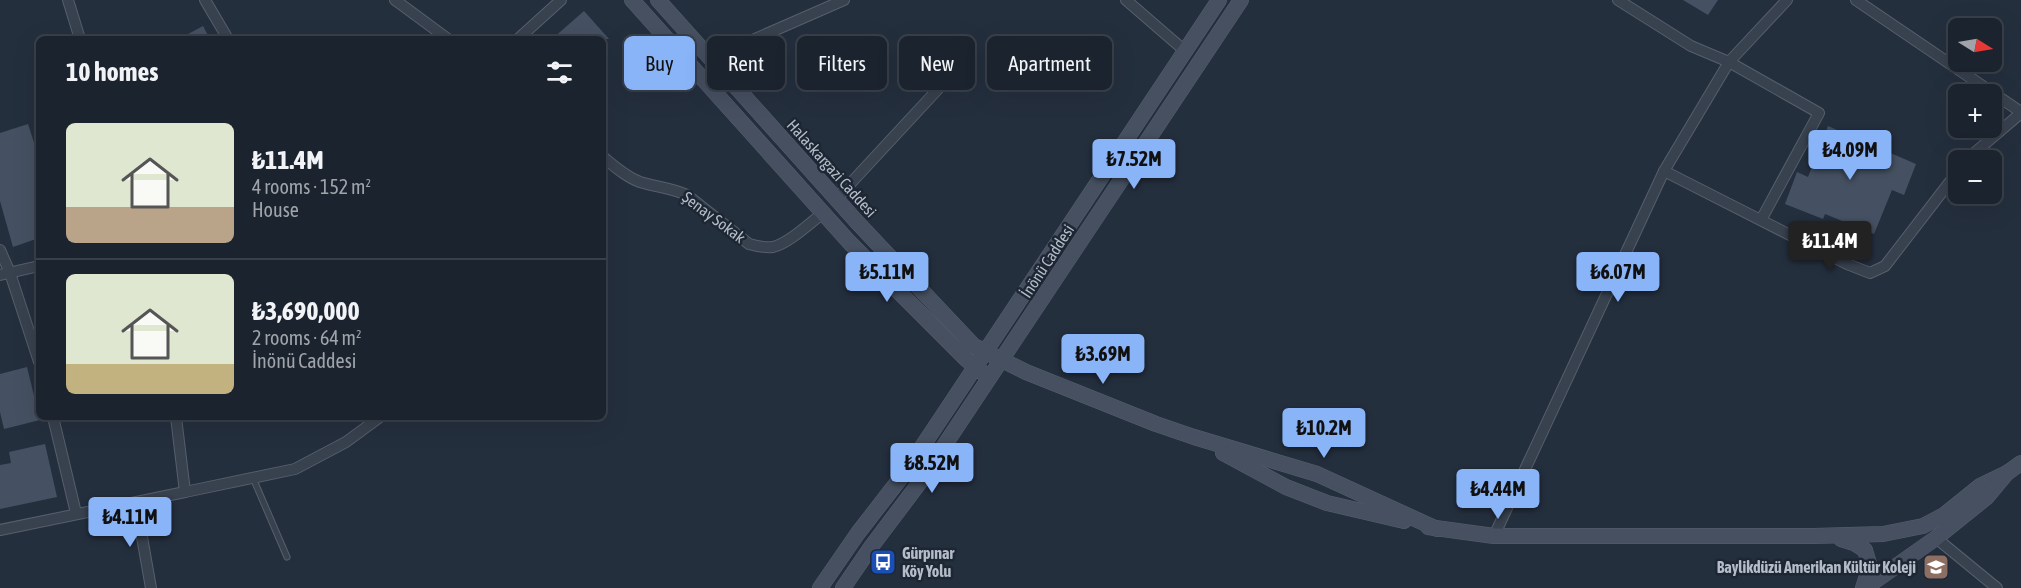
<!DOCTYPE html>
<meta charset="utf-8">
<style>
body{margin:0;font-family:"Asap Condensed",sans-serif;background:#282f3a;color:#f1f3f6;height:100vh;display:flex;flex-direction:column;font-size:22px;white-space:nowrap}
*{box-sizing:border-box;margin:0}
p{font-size:20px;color:#a0a4aa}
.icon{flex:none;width:33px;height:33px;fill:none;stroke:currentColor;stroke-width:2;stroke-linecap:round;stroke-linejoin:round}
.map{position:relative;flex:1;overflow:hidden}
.details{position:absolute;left:36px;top:36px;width:570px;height:384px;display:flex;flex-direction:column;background:#1b232e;border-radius:9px;box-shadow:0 6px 24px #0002,0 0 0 2px #39404a}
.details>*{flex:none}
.hud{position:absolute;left:624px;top:36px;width:570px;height:54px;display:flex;gap:12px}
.needle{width:39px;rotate:101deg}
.tools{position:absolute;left:1948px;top:18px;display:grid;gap:12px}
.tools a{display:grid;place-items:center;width:54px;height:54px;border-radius:9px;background:#1b232e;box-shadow:0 6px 24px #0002,0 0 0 2px #39404a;font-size:30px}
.price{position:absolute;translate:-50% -51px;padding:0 14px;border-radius:6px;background:#8ab4f8;color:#111;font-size:20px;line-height:39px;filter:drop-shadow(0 2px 3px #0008)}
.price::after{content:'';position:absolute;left:50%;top:36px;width:18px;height:14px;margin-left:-9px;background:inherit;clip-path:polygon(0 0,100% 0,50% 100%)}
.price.on{background:#222;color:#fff}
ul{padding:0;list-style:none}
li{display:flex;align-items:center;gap:18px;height:150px;padding:0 30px}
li+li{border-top:2px solid #39404a}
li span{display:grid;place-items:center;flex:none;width:168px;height:120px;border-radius:9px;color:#555}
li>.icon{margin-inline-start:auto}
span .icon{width:72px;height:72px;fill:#fffc;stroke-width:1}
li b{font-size:26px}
h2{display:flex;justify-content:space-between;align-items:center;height:72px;padding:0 30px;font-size:26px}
.chip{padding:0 21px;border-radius:9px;background:#1b232e;box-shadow:0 6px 24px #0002,0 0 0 2px #39404a;font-size:21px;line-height:54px}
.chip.on{background:#8ab4f8;color:#111}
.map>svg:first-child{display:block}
</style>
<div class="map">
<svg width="2021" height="588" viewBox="0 0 2021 588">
<rect width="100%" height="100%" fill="#242f3e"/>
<g fill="#455162">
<polygon points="1683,0 1718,0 1708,15"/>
<polygon points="584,11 609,39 552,39"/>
<polygon points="203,26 210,39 179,39"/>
<polygon points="28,124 39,158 39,238 13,247 0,201 0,133"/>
<polygon points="1828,126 1916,164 1904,195 1892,190 1874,234 1825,214 1823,219 1785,204 1797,172 1808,177"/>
<polygon points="27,367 40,420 4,429 0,412 0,374"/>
<polygon points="45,444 57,497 0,509 0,465 11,463 9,452"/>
</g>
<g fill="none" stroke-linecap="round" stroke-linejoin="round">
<g stroke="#565f6c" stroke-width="7">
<polyline id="lane" points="253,478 287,557"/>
</g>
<g stroke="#565f6c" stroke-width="12">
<g id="street">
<polyline points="68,0 80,39"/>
<polyline points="205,0 228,39"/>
<polyline points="395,0 448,39"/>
<polyline points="1126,0 1185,51"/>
<polyline points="1618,0 1691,46 1729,62 1819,113 1761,220"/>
<polyline points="1856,0 2021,112"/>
<polyline points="518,39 561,0"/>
<polyline points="709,59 844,0"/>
<path d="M603 157C614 166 626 177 640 182 656 187 672 188 687 195L749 244C756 246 766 248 773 247 789 243 810 223 823 213"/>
<polyline points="1966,160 2021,113"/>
<polyline points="1664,171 1847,264 1870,273 1885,266 1959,170"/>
<polyline points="836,199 939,88"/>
<polyline points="0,250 10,273 39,362"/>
<polyline points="0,275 39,266"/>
<polyline points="53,417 76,513"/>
<polyline points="185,492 295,469 346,442 380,417"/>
<polyline points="136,503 151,588"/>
<polyline points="0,530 185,492 176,417"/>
<polyline points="1494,536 1664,171 1729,62 1787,0"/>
<polyline points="1936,538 1997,588"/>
</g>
</g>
<g stroke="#565f6c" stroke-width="16">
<g id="secondary">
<polyline points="632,0 850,243 966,359 983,373"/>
<polyline points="658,0 856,221 974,346 1026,372 1156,424 1194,437 1317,474 1437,529"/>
<polyline points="1223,453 1286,487 1327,503 1404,521"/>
<polyline points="1428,527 1494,536 1814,536 1883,534 1923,526 1944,515 1980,486 2007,473"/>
<polyline points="1841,539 1854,543 1865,550 1870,567 1863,588"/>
<polyline points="820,588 858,533 906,471 1219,0"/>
<polyline points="843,588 871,547 920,482 1241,0"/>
<polyline points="1865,588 1936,538 1987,497 2007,473 2021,463"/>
</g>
</g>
<use href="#lane" stroke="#38414e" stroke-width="5"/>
<use href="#street" stroke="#38414e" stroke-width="10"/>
<use href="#secondary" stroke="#465061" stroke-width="15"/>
</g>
<defs>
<g id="bus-square" transform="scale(1.35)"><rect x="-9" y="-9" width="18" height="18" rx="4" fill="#1a4fb4" stroke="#1d2633"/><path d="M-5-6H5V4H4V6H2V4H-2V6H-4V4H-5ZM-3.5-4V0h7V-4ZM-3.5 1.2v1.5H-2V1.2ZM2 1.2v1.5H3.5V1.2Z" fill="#fff"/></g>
<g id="school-square" transform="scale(1.35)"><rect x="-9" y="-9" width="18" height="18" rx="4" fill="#8d6e63" stroke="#1d2633"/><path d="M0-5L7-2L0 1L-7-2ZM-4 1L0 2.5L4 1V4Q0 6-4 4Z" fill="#fff"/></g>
</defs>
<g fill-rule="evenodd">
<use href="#bus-square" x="883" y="562"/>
<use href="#school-square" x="1936" y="567"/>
</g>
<g text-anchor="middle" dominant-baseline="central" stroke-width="5" stroke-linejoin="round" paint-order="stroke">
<g font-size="16" fill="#b4bcc9" stroke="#1d2633">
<text transform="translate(832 168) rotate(48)">Halaskargazi Caddesi</text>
<text transform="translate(714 217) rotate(37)">Şenay Sokak</text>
<text transform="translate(1047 261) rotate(-57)">İnönü Caddesi</text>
</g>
<g font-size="16" font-weight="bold" fill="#b4bcc9" stroke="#1d2633" text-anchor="start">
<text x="902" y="553">Gürpınar<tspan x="902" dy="18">Köy Yolu</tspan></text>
<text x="1916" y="567" text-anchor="end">Baylikdüzü Amerikan Kültür Koleji</text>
</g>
</g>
</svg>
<div class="tools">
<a><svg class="needle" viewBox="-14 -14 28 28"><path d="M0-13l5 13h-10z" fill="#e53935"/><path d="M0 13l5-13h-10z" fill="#a0a4aa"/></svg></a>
<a>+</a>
<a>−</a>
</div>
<b class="price" style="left:1850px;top:181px">₺4.09M</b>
<b class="price" style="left:1134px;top:190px">₺7.52M</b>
<b class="price on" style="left:1830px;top:272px">₺11.4M</b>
<b class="price" style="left:887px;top:303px">₺5.11M</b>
<b class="price" style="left:1618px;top:303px">₺6.07M</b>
<b class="price" style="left:1103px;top:385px">₺3.69M</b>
<b class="price" style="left:1324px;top:459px">₺10.2M</b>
<b class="price" style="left:932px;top:494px">₺8.52M</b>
<b class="price" style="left:1498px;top:520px">₺4.44M</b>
<b class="price" style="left:130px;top:548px">₺4.11M</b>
<div class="hud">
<a class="chip on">Buy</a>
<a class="chip">Rent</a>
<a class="chip">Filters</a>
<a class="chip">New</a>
<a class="chip">Apartment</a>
</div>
<section class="details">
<h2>10 homes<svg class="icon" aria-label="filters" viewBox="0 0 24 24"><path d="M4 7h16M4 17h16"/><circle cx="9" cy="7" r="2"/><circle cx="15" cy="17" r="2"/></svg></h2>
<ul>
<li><span style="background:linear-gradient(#dfe7d0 70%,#b9a48a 0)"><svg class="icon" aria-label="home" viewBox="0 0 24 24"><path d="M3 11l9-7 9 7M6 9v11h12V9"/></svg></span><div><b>₺11.4M</b><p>4 rooms · 152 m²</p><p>House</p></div></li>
<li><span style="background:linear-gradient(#dfe7d0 75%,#c2b280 0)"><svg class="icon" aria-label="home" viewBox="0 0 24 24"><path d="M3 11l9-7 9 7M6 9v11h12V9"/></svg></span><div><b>₺3,690,000</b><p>2 rooms · 64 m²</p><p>İnönü Caddesi</p></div></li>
</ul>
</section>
</div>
